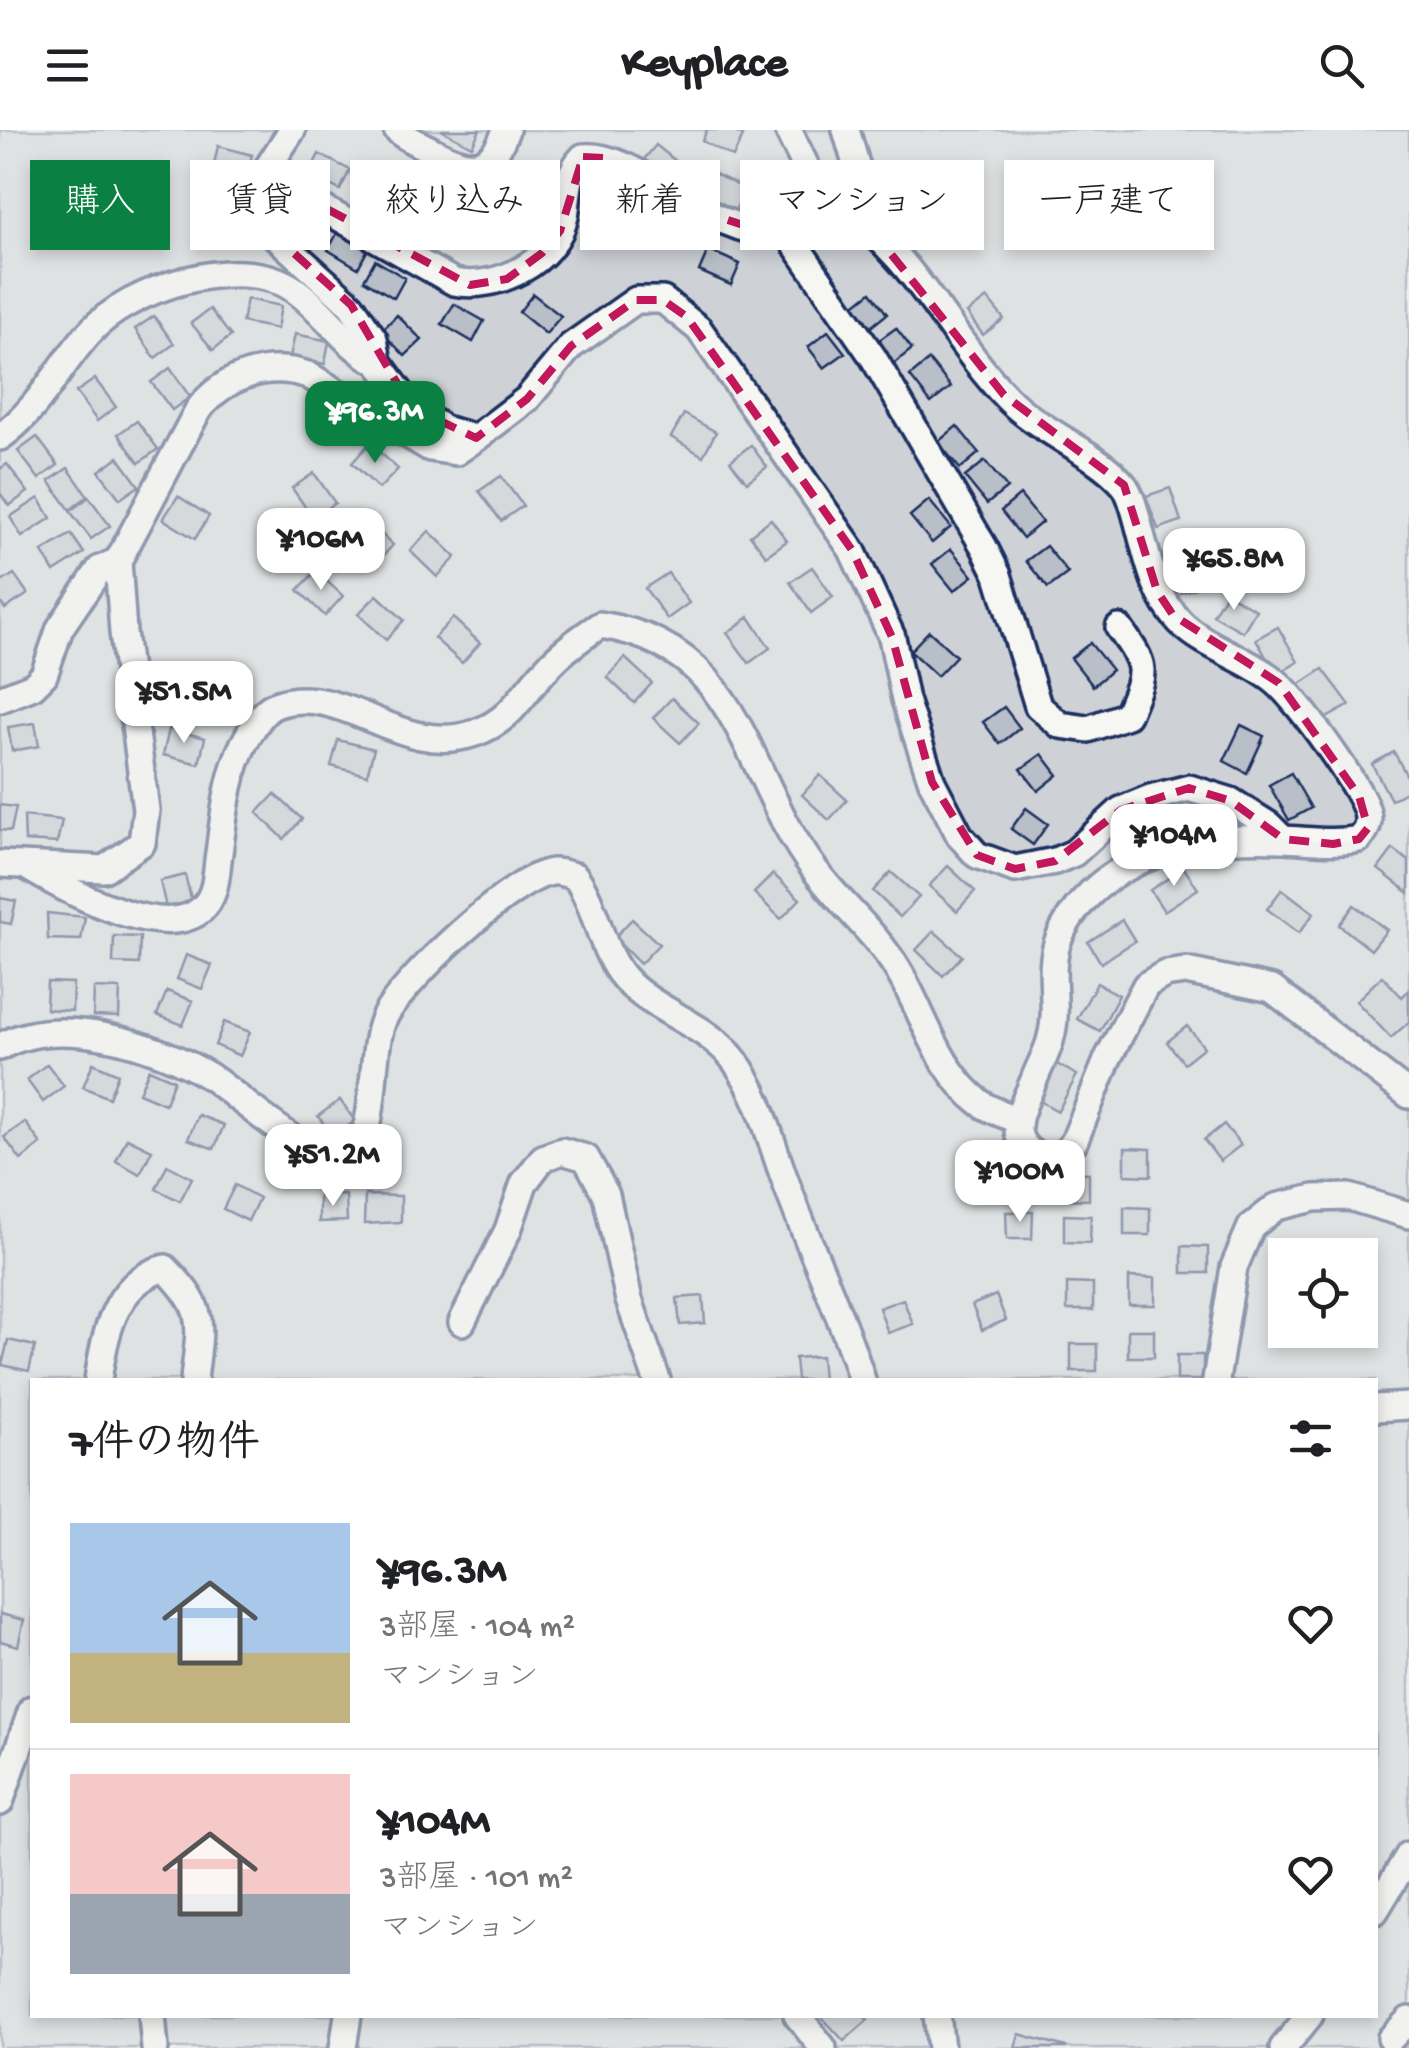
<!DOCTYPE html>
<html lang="ja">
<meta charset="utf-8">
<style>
body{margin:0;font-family:"Gochi Hand","Klee One",sans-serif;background:#f2f2f2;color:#202124;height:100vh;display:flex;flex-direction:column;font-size:38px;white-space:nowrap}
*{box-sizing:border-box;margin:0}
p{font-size:32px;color:#757577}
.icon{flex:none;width:55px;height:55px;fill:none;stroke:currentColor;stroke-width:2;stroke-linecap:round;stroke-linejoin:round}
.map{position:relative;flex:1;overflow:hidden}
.panel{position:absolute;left:30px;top:1248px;width:1348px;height:640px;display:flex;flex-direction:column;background:#fff;border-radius:0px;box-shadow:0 5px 15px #0003}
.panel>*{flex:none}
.top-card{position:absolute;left:30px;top:30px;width:1350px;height:90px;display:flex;gap:20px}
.fabs{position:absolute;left:1268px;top:1108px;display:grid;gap:20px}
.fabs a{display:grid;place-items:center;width:110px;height:110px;border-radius:0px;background:#fff;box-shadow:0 5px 15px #0003;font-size:50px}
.price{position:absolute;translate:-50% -85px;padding:0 22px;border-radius:20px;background:#fff;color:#222;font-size:32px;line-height:65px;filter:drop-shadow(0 2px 5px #0008)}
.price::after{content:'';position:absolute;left:50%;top:60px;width:30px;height:22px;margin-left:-15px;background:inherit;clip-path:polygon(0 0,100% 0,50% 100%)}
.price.current{background:#0b8043;color:#fff}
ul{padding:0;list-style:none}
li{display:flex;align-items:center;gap:30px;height:250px;padding:0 40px}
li+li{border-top:2px solid #e0e0e0}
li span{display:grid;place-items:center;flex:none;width:280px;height:200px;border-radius:0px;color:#555}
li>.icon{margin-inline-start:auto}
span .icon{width:120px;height:120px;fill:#fffc;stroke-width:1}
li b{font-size:42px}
h2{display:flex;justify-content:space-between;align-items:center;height:120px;padding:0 40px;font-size:42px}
.chip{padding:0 35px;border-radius:0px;background:#fff;box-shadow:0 5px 15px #0003;font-size:35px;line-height:90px}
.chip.current{background:#0b8043;color:#fff}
header{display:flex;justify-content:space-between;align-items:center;height:130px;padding:0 40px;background:#fff;font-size:45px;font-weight:700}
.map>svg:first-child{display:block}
</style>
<header><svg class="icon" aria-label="menu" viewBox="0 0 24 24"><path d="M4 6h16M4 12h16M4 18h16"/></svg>Keyplace<svg class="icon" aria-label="search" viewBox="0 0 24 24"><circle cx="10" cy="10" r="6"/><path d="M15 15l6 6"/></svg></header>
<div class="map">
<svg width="1409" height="1918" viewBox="0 0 1409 1918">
<rect width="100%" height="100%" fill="#edeeec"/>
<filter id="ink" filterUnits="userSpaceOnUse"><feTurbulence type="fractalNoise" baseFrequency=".01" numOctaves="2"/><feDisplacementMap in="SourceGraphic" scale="20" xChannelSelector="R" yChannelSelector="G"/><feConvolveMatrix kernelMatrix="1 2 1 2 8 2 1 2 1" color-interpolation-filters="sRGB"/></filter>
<g filter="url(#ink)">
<path fill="#ced2d7" stroke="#74809a" stroke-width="2.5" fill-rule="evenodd" d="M0 0H1409V1918H0ZM1285 1125H1360V1200H1285ZM32 1250H1375V1885H32Z"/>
<g fill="#b9bfc8" stroke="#1b2f5e" stroke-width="2.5">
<polygon points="441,0 480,0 472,16"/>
<polygon points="707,0 731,0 743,6 733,27 702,11"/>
<polygon points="656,15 683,37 668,55 641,33"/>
<polygon points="218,16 252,25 246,47 213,39"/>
<polygon points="319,24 350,40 340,60 309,44"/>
<polygon points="412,29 443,45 432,66 401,50"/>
<polygon points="715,44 746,59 735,80 704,64"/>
<polygon points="484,50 516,66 505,87 474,71"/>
<polygon points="383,57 413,74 402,94 371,77"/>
<polygon points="199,62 233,71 227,93 194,85"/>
<polygon points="609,68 637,90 622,108 595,86"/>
<polygon points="298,79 328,96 317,116 286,99"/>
<polygon points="339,100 369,117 358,138 328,120"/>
<polygon points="708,120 740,134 731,155 699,141"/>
<polygon points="375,130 405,148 394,168 364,150"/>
<polygon points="871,162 887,184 867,200 851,178"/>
<polygon points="533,164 561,186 546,204 519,182"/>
<polygon points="987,168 1004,189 983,205 967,183"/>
<polygon points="247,169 281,176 277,199 242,192"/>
<polygon points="454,174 484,191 473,212 442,194"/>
<polygon points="210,179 231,206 213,220 191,193"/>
<polygon points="397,185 422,210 405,226 381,201"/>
<polygon points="154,186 174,214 155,228 135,199"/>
<polygon points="896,198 912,219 892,235 875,213"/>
<polygon points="828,201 845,223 824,238 808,217"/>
<polygon points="295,204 329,211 325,234 290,227"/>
<polygon points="929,230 951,257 931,273 910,246"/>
<polygon points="170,238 190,267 172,280 151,252"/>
<polygon points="95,249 116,277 97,291 76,262"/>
<polygon points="684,284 716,302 703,326 671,307"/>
<polygon points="137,291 158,319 139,333 118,304"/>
<polygon points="957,296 979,323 960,339 938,312"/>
<polygon points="37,307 58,335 39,349 18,321"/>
<polygon points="370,313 398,339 379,359 352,333"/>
<polygon points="751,315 767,337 747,352 730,331"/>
<polygon points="118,327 139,356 120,369 99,341"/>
<polygon points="985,331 1007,358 987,374 965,347"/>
<polygon points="7,334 28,362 9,376 0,363 0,339"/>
<polygon points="68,338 88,366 70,380 49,351"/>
<polygon points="314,343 335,373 313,388 292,358"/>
<polygon points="501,346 523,376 501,391 479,361"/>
<polygon points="1170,358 1181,391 1158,399 1146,366"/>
<polygon points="1020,365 1042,392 1023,408 1001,381"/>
<polygon points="178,366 209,386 195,409 163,389"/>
<polygon points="89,367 110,396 91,409 70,381"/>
<polygon points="39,368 51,388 22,407 10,387"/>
<polygon points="929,370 951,397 932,413 910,386"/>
<polygon points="366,389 393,415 375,435 348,409"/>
<polygon points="771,389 787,411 766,426 750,405"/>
<polygon points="429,401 456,427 437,447 410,421"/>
<polygon points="71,404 84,423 54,442 42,422"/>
<polygon points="1046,416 1068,443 1048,458 1026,431"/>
<polygon points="951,419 973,446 954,461 932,434"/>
<polygon points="1192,422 1204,455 1181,463 1169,431"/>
<polygon points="812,437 833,467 811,483 790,452"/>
<polygon points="316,441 343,466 325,486 298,460"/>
<polygon points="668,443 689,473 667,489 645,458"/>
<polygon points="14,444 28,464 5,479 0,472 0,453"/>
<polygon points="1226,463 1256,480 1243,502 1213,485"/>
<polygon points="377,465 404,490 386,510 358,484"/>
<polygon points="749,487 770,518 749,533 727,503"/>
<polygon points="453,488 480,513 462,533 434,508"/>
<polygon points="1278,497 1298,532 1276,545 1256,509"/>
<polygon points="929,501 956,526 937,546 910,521"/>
<polygon points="1090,513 1112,540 1093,556 1071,528"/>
<polygon points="625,528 652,553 634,573 607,547"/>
<polygon points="1323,539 1350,575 1323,590 1297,556"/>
<polygon points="672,568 699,593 680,613 653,588"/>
<polygon points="1004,577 1020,598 1000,614 983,592"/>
<polygon points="35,593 39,616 12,621 8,597"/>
<polygon points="1241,595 1264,606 1247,643 1224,631"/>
<polygon points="169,599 205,608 199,634 163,625"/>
<polygon points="338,610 374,619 367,645 331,636"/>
<polygon points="1394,622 1409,650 1409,660 1391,670 1372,634"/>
<polygon points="1042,624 1058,645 1038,661 1021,639"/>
<polygon points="1291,643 1311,678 1289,690 1269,655"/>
<polygon points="820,645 847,670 829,690 802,665"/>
<polygon points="275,664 302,689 284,709 257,683"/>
<polygon points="0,675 16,677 11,701 0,700"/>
<polygon points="1026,678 1048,694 1033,715 1011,699"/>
<polygon points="24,686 62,690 57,713 25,711"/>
<polygon points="1393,719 1409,731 1409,763 1378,739"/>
<polygon points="948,736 975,761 957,781 929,756"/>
<polygon points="1184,738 1198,759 1164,781 1150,760"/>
<polygon points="891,742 919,767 900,787 873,761"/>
<polygon points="773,744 800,769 781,789 754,763"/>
<polygon points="185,745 192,772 166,778 160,751"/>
<polygon points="1282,759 1314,783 1299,803 1267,779"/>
<polygon points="0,768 16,771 11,794 0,792"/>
<polygon points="1354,775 1387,800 1371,820 1339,795"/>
<polygon points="47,783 85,787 81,810 48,809"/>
<polygon points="632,789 659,814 640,834 614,808"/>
<polygon points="1122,790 1135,811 1101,833 1088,812"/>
<polygon points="934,801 962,826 943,846 916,820"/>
<polygon points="114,806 140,807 139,834 113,833"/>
<polygon points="186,825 212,835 202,859 177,849"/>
<polygon points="1382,846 1402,867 1409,860 1409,892 1391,908 1356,871"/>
<polygon points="47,852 73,853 72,881 46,879"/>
<polygon points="1097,853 1119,865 1100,901 1077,889"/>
<polygon points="94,858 120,859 119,887 93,886"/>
<polygon points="167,861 193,871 183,895 157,885"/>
<polygon points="224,892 250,902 240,926 215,915"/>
<polygon points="1187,896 1204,917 1184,933 1167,912"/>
<polygon points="93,933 118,944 109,968 83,957"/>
<polygon points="1055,933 1077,945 1058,981 1036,969"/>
<polygon points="47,934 64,956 43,972 27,950"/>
<polygon points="149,939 174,950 165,974 139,963"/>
<polygon points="340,970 355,991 333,1007 318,986"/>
<polygon points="198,985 224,995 214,1019 188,1009"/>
<polygon points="25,992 41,1014 21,1030 4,1007"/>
<polygon points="1224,994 1241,1015 1220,1031 1204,1010"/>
<polygon points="127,1008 152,1020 140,1044 116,1031"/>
<polygon points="1125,1018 1151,1019 1151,1046 1125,1045"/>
<polygon points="167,1035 192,1048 180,1071 156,1059"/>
<rect x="1003" y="1036" width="26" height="27"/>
<polygon points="1063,1042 1089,1043 1089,1070 1063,1069"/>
<polygon points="235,1055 259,1068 248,1091 223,1079"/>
<polygon points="346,1065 347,1091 319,1092 319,1066"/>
<polygon points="365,1065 401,1066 401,1092 364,1094"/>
<polygon points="1124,1077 1150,1078 1150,1105 1124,1105"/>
<polygon points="1006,1082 1033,1082 1032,1109 1007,1109"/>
<polygon points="1064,1085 1091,1086 1090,1113 1064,1112"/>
<polygon points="1182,1116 1208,1117 1208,1143 1182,1143"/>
<polygon points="1129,1147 1155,1148 1155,1175 1129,1175"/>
<polygon points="1067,1153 1093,1154 1093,1180 1067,1180"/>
<polygon points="996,1165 1006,1190 982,1200 972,1175"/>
<polygon points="703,1166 705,1193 680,1195 677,1168"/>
<polygon points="903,1169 913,1194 888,1203 879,1178"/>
<rect x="1128" y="1200" width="26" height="27"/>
<polygon points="8,1210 35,1216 29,1241 2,1235"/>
<rect x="1071" y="1214" width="26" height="27"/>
<rect x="1177" y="1225" width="26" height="25"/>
<polygon points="821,1226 823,1250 797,1250 795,1228"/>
<polygon points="0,1484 24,1490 18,1516 0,1511"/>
<polygon points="820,1885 863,1885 868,1890 844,1911"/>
<polygon points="1019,1904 1066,1917 1066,1918 1015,1918"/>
</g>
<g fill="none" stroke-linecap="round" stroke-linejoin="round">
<g stroke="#1b2f5e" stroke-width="32">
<g id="minor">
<polyline points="292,0 252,62 252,85 351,175 374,209 378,232 411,277 444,299 476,308 527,269 571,216 636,170 663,170 699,199 852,420 892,507 905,570 932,652 960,706 977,725 1015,739 1055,731 1074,723 1121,680 1150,668 1189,658 1231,671 1269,695 1283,709"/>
<path d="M397 0C407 9 420 14 431 20 467 39 490 45 506 0"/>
<polyline points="788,0 827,80"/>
<polyline points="846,0 863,58 867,94"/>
<path d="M263 45 454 152C496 161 556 132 565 86 569 64 566 44 583 27 635 20 712 110 783 103 796 102 820 82 838 77 913 121 948 207 1007 268 1040 302 1094 321 1123 354 1130 362 1134 378 1137 389 1147 425 1153 464 1180 492 1206 518 1247 528 1276 552 1296 568 1361 658 1367 682 1370 694 1366 700 1359 709 1333 714 1310 710 1283 709 1223 707 1173 711 1120 741 1094 756 1071 780 1059 808 1046 840 1060 875 1051 907 1048 922 1039 936 1034 950 1019 985 1002 1012 1047 1031L1063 1025 1074 1012 1108 928 1146 855 1165 844 1186 841 1272 859 1409 965"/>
<path d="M788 104 873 227 984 417 998 445 1038 576 1060 595 1088 599 1127 585C1146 540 1148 538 1119 498"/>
<path d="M0 307C39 280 58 237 89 203 129 158 238 123 292 158 324 179 343 215 378 232"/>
<polyline points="0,569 33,556 44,545 60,498 100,439 118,431"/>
<path d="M0 734 104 739 142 713 146 680 123 502 118 431 198 280C224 246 268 231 308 245L430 318 456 322 476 308"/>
<path d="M26 736C64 759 190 830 213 761 217 749 217 735 219 723 224 686 228 639 248 606 255 594 264 578 278 574 344 552 402 629 475 603 514 589 521 564 547 538 562 521 581 508 600 495 744 516 743 645 815 740 841 775 875 802 898 840 925 885 938 942 982 974 992 981 1006 985 1017 990"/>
<path d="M0 917C57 883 156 914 209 946 235 962 321 1044 350 1025 380 1006 368 922 384 888 401 853 514 745 553 742 559 741 569 745 575 746 596 775 599 814 620 843 646 879 707 893 735 931 761 967 770 1010 785 1050 809 1118 841 1181 862 1250"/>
<polyline points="462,1192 508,1100 524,1053 543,1028 562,1021 586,1028 606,1065 629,1170 657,1250"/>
<path d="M98 1250C105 1204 114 1152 165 1138 208 1181 200 1193 194 1250"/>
<polyline points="1216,1250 1234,1137 1251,1097 1276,1077 1314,1068 1349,1067 1409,1085"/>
<polyline points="1375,1278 1409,1276"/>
<polyline points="0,1672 32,1579"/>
<polyline points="1375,1781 1409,1725"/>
<polyline points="152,1885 155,1918"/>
<polyline points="797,1885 823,1918"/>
<polyline points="937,1885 941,1918"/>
<polyline points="1391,1908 1409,1890"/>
<polyline points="343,1918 348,1885"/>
<polyline points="1283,1918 1310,1885"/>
</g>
</g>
<use href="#minor" stroke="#f6f6f2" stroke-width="25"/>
</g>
</g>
<path d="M0 0H1409V1918H0ZM583 27 604 28 695 79 767 103 788 104 838 77 867 94 1004 265 1124 355 1157 461 1173 485 1279 553 1359 666 1368 698 1359 709 1333 714 1283 709 1231 671 1189 658 1121 680 1055 731 1015 739 977 725 932 652 892 507 852 420 687 187 663 170H636L571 216 527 269 476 308 411 277 351 175 252 85 263 45 470 155 507 149 542 123 560 101Z" fill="#edeeec" fill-opacity=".55" fill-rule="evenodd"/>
<path fill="none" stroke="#c2185b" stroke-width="8" stroke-dasharray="20 12" stroke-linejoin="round" d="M583 27 604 28 695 79 767 103 788 104 838 77 867 94 1004 265 1124 355 1157 461 1173 485 1279 553 1359 666 1368 698 1359 709 1333 714 1283 709 1231 671 1189 658 1121 680 1055 731 1015 739 977 725 932 652 892 507 852 420 687 187 663 170H636L571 216 527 269 476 308 411 277 351 175 252 85 263 45 470 155 507 149 542 123 560 101Z"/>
</svg>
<div class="fabs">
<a><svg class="icon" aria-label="locate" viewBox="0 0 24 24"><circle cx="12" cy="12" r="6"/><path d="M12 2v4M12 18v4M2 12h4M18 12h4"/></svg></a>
</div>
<b class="price current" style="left:375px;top:336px">¥96.3M</b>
<b class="price" style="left:321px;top:463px">¥106M</b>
<b class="price" style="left:1234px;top:483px">¥65.8M</b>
<b class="price" style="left:184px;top:616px">¥51.5M</b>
<b class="price" style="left:1174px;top:759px">¥104M</b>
<b class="price" style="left:333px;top:1079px">¥51.2M</b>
<b class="price" style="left:1020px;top:1095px">¥100M</b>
<div class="top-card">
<a class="chip current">購入</a>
<a class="chip">賃貸</a>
<a class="chip">絞り込み</a>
<a class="chip">新着</a>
<a class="chip">マンション</a>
<a class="chip">一戸建て</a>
</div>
<section class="panel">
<h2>7件の物件<svg class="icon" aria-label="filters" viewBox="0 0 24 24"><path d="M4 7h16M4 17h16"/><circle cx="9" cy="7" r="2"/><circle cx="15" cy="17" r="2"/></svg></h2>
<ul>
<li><span style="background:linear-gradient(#a9c7e8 65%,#c2b280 0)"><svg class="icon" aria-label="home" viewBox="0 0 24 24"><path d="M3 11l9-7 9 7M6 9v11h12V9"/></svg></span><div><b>¥96.3M</b><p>3部屋 · 104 m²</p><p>マンション</p></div><svg class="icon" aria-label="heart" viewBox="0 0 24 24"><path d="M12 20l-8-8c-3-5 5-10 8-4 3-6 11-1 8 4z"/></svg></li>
<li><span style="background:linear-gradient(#f6c9c9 60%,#9aa5b1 0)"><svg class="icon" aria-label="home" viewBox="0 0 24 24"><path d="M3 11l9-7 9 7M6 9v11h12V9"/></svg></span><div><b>¥104M</b><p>3部屋 · 101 m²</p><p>マンション</p></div><svg class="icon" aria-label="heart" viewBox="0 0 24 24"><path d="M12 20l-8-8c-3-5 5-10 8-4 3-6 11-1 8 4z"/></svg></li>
</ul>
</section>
</div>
